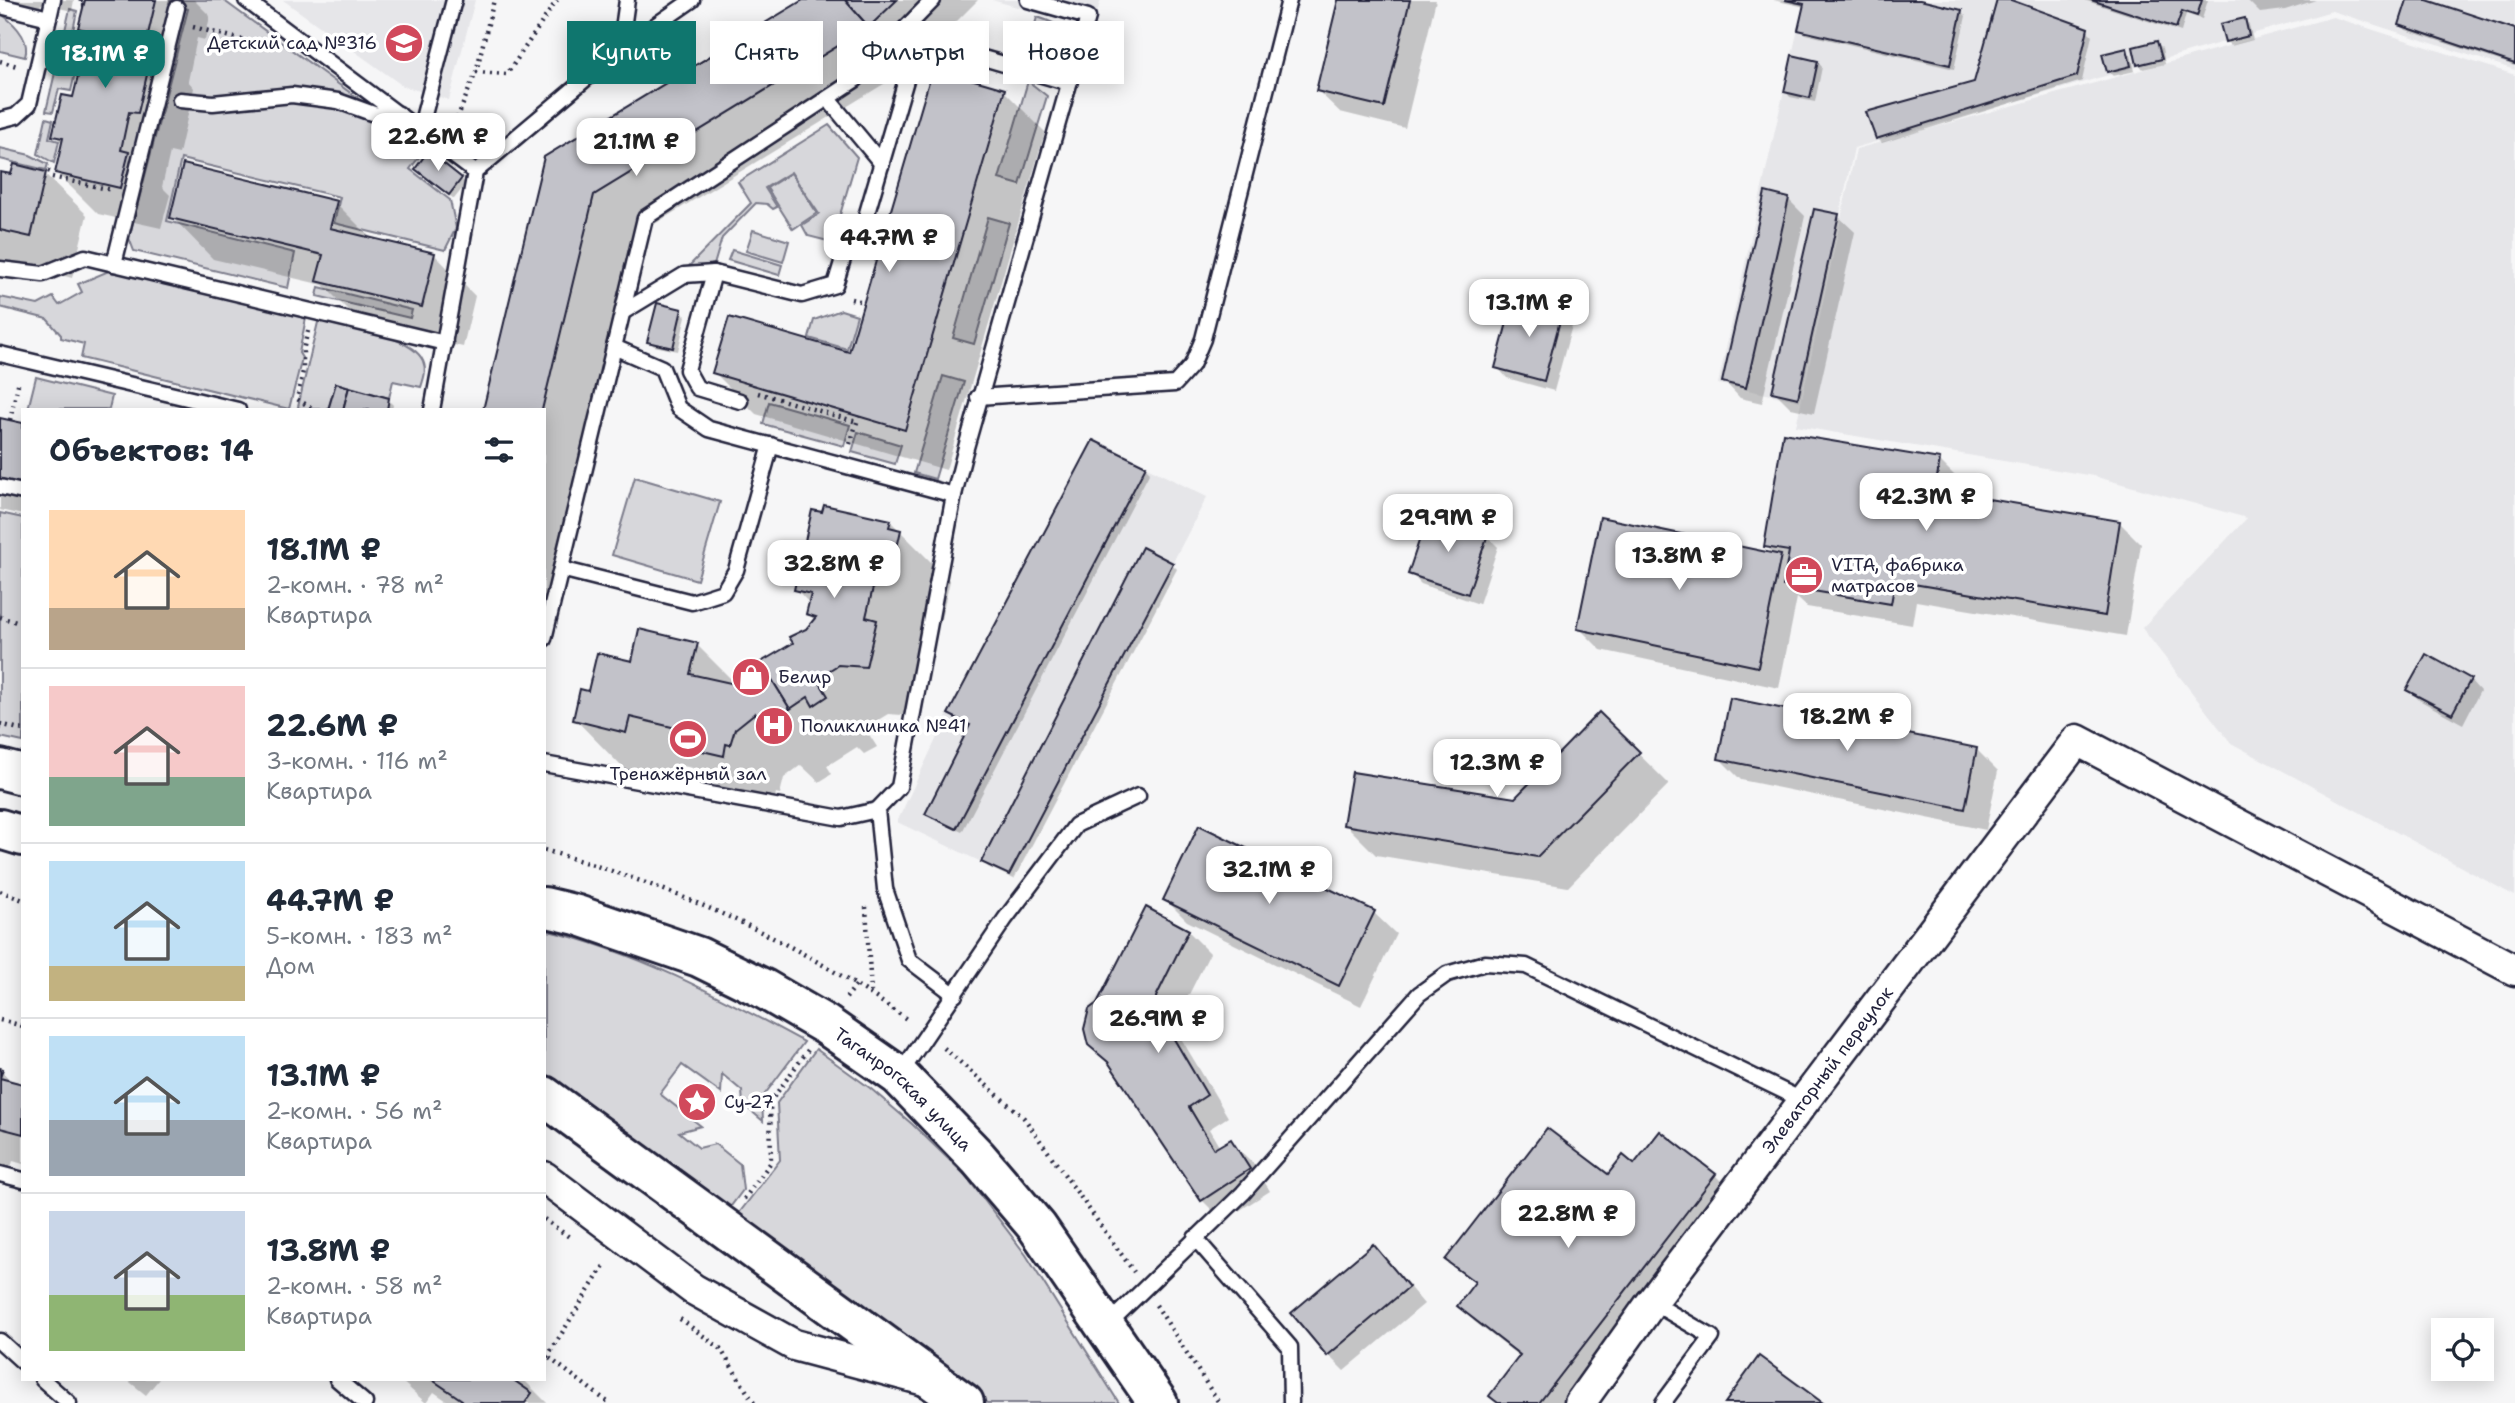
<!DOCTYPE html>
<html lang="ru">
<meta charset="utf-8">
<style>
body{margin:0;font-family:"Shantell Sans",sans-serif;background:#f6f6f7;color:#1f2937;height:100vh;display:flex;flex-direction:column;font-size:26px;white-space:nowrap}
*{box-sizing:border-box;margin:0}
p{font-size:23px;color:#747a83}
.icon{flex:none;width:38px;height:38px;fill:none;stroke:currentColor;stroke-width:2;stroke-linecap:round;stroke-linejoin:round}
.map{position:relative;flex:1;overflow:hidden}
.details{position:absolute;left:21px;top:408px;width:525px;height:973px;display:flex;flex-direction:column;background:#fff;border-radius:0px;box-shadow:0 4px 18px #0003}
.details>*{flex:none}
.top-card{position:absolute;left:567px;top:21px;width:665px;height:63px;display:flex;gap:14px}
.tools{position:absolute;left:2431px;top:1318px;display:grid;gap:14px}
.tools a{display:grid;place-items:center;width:63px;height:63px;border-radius:0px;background:#fff;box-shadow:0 4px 18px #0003;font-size:35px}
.price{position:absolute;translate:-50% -60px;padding:0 16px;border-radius:14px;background:#fff;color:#222;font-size:23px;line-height:46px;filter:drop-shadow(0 2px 4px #0008)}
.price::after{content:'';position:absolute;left:50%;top:42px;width:21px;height:16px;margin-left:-10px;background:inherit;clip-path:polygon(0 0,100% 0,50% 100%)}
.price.on{background:#0f766e;color:#fff}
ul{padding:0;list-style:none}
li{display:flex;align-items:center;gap:21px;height:175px;padding:0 28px}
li+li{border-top:2px solid #e0e1e3}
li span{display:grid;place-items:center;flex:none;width:196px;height:140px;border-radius:0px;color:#555}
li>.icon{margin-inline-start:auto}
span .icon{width:84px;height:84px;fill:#fffc;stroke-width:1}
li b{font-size:30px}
h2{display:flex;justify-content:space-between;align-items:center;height:84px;padding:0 28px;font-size:30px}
.pill{padding:0 24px;border-radius:0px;background:#fff;box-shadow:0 4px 18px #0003;font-size:24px;line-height:63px}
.pill.on{background:#0f766e;color:#fff}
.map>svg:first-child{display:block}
</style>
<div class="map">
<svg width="2515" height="1403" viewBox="0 0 2515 1403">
<rect width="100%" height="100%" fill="#f6f6f7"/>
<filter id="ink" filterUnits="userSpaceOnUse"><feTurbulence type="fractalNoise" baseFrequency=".0143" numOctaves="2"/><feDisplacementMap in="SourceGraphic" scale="14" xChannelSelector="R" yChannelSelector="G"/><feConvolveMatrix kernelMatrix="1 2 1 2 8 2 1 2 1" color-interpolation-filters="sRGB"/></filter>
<g filter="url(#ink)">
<g fill="#e6e6e9">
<polygon points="283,0 475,0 449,100 403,86"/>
<polygon points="992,0 1101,0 1092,28"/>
<polygon points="1782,0 2515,0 2515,70 2332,11 1854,148 1800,401 1718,384 1803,6"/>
<polygon points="2333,17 2515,75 2515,896 2231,743 2142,628 2247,518 2093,476 1796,426 1856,149"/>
<polygon points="1093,440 1207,497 1009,875 897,822 948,714"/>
</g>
<g fill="#d7d7db" stroke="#7c7c8b" stroke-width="2">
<polygon points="170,0 223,0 426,148 410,169 450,200 456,228 445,250 334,223 340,197 181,159 167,221 295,253 288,288 134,251 129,238 188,9 169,3"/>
<polygon points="70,9 77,11 73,31 84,34 71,91 59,89 53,112 46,111"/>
<path d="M0 13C14 23 31 38 25 57L0 51Z"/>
<path d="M1037 17C1063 25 1065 29 1058 54L1040 66 1025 61Z"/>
<polygon points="1028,81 1047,96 1020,185 999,179"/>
<polygon points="46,118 53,120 49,138 59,141 54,163 38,154"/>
<polygon points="829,125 857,157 832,242 808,236 802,225 819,214 791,172 765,188 777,207 773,209 767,204 756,203 722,238 714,265 688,267 751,203 738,182"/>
<polygon points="0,148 30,155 48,164 46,170 0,159"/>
<polygon points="791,173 817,213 793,229 767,188"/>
<polygon points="988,217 1009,223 974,344 953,338"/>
<polygon points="753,230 789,241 783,262 746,251"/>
<polygon points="732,250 782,265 779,275 728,260"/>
<polygon points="111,270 306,318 299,353 302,358 289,409 81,358 84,344 61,338 61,335 47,319 0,307 0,297 38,305 53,297 59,305 82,292 78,284"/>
<polygon points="319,287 412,310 410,318 317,296"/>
<polygon points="841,310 857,315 847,349 809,338 814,320"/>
<path d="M319 318C343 325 413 336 423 361 427 370 424 378 421 387L393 381 389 398 336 383 328 409H300L298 407Z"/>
<polygon points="943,376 964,382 935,479 914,473"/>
<polygon points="36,377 112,396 109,409 28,409"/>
<polygon points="769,402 850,425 844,446 763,424"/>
<polygon points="858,432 901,445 895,464 852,452"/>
<polygon points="635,477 720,502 697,580 612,555"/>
<polygon points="0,513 23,518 23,742 0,737"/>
<path d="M544 930C637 951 721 997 804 1042L762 1098 763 1121 743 1104 742 1091 722 1074 721 1093 682 1065 660 1094 701 1126 679 1132 699 1148 715 1144 740 1164 743 1190 728 1210 544 1073Z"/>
<polygon points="816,1049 870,1088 912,1124 965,1175 1026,1255 1119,1403 987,1403 736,1217 780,1160 777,1103"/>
</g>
<g fill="#0003">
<polygon points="0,0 74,0 72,11 41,4 39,15"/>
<polygon points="87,0 194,0 210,16 205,40 197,38 188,81 194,88 179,154 170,152 162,187 170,195 161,228 98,214 57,173 64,144 54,135 75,99 89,37 80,28"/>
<polygon points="805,0 978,0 910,68 635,236 544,612 544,410 484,410 545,158"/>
<polygon points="1340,0 1436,0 1405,128 1340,112 1318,91"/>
<polygon points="1773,0 1912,0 1961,11 1966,16 1954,69 1805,34 1800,29 1805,7"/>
<polygon points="1999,0 2005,0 2087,30 2092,35 2082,81 1882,143 1877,138 1976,83"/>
<polygon points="2084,0 2208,0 2202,19 2186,14 2181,32"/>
<polygon points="2247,0 2316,0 2285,10 2260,13"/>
<polygon points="2409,0 2422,0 2515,31 2515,66 2406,30 2401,25"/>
<polygon points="2244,20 2249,25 2253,40 2231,46 2226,41"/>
<polygon points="2157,43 2162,48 2165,64 2143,69 2139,64"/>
<polygon points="2126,50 2131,55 2135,71 2113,76 2108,71"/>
<polygon points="1818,62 1822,67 1815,102 1790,97 1786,92"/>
<polygon points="1004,91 1045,132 946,470 756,414 714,372 850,355"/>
<polygon points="0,174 12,177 45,174 87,215 72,278 39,269 0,266"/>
<polygon points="422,174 461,179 466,184 454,199"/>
<polygon points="1788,199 1805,216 1762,403 1740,398 1724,381"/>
<polygon points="336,203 373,240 434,254 475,296 463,347 360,322 323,285 213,259 172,217"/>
<polygon points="1838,216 1855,232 1814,413 1791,408 1774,391"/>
<polygon points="681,311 686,316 678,351 654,346 649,341"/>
<polygon points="1562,311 1573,322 1554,391 1507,378 1497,367"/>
<polygon points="388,400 393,405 392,410 330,409"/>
<polygon points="0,420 23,425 23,515 0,510"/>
<polygon points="1094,442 1145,467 1150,472 962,832 932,818 927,813 971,727 950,714"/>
<polygon points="1939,460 1961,482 1958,496 2119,522 2141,544 2126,636 1916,601 1912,625 1807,607 1797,598 1779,688 1601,650 1579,628 1776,556 1766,546"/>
<polygon points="1429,516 1487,536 1498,547 1479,604 1421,584 1410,573"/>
<polygon points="890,521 950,581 940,623 926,620 916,716 888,714 865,728 877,747 864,754 857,747 827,766 832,774 819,782 801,765 784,778 780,794 776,793 773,805 724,793 701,770 679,765 676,782 624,769 575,719 589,693 633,663 697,645 737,685 795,644 815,621 808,613 810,604 796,589"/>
<polygon points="1172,564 1177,569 1014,879 988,867 984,862"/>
<polygon points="2470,680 2480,691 2463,724 2419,700 2409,689"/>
<polygon points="1599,715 1669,784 1568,887 1376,855 1345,824 1516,800"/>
<polygon points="1976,749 1998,771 1986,830 1741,780 1720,759"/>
<polygon points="1165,899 1374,913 1396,934 1361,1006 1187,921"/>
<polygon points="1188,931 1210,953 1176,1020 1179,1035 1228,1117 1209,1129 1220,1148 1231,1142 1253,1163 1270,1191 1223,1221 1202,1200 1111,1066 1089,1044"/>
<polygon points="0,1070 15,1084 23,1085 23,1164 13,1161 10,1171 0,1169"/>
<polygon points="1635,1166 1715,1175 1731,1191 1568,1403 1499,1403 1520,1357 1475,1322 1459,1306 1476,1284 1448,1259"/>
<polygon points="1389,1263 1424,1304 1344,1371 1328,1355"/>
<polygon points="126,1379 159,1379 146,1395"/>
<polygon points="399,1379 523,1379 547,1403 450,1403 434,1392 426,1403"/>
</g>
<g fill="#c2c2c9" stroke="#22223b" stroke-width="2">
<polygon points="85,0 156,0 146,43 154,45 138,113 129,112 121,150 129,152 120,188 55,173 63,138 52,136 62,95 73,97 89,31 78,28"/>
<polygon points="803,0 845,0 869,27 594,195 542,410 483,410 544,157"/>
<polygon points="845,0 897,0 869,27"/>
<polygon points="1338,0 1410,0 1384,107 1316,91"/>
<polygon points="1785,0 1920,0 1962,10 1950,65 1798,30 1804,4"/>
<polygon points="1997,0 2011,0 2088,28 2077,76 1876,139 1866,112 1974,82"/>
<polygon points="2091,0 2202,0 2197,16 2182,11 2176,28"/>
<polygon points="2407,0 2427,0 2515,29 2515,64 2399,25"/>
<polygon points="2245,18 2249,36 2225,42 2220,24"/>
<polygon points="2157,41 2162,59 2137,65 2133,47"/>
<polygon points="2127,48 2131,66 2107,72 2102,54"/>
<polygon points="1792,55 1818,61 1810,98 1784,92"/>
<polygon points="933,68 1005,89 905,430 712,373 729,317 849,352"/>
<polygon points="428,151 462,178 449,195 415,169"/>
<polygon points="14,164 46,172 31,237 0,230 0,172 11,174"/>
<polygon points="183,164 337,201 330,228 435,253 422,307 316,281 323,255 170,218"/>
<polygon points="1765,192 1789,198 1746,388 1722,382"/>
<polygon points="1814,209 1839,214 1798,398 1772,392"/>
<polygon points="1514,296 1563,309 1544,381 1495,368"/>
<polygon points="657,303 682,309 673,348 647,342"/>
<polygon points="336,383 349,387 343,410 328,410"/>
<polygon points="349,387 389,398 387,410 343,410"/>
<polygon points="0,418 23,423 23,485 0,479"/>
<polygon points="1783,433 1940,459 1935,490 2120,521 2105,616 1895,581 1891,604 1783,586 1789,551 1764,547"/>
<polygon points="1093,440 1146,466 956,829 925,814 970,725 948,714"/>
<polygon points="824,505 891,520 889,527 901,530 891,574 877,571 866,617 877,620 866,667 838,665 817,678 828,696 813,706 808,697 790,709 761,662 793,643 789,637 806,629 816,617 806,614 811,594 794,590 812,510 822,512"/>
<polygon points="1428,514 1488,534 1468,594 1408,574"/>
<polygon points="1600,517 1781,555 1758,667 1577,629"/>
<polygon points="1142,547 1173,563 1009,875 981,862"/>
<polygon points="639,629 698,643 690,674 735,684 738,682 735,677 761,662 790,709 778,716 783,724 768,734 755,713 735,729 730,745 726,744 724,756 672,744 676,728 630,717 626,733 573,720 580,689 588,691 597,653 632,661"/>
<polygon points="2426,654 2471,679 2452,714 2406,690"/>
<polygon points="1730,698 1977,748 1965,809 1718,759"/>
<polygon points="1599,712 1640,752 1537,857 1343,825 1352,772 1515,798"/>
<polygon points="1199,825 1375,911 1339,986 1163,900"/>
<polygon points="1146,907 1189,930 1156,997 1158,1012 1207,1095 1189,1107 1214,1149 1231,1139 1250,1169 1201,1201 1108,1062 1088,1045 1084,1029 1089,1009 1097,1003"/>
<polygon points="0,1068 3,1069 0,1078 23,1084 23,1134 0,1128"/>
<polygon points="1547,1128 1608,1174 1623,1155 1634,1164 1660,1131 1716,1174 1539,1403 1498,1403 1489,1396 1520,1355 1457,1306 1475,1282 1445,1260"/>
<polygon points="1373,1244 1409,1287 1327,1356 1291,1313"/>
<polygon points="1759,1356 1823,1403 1725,1403"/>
<polygon points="431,1379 512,1379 532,1393 525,1403 460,1403 462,1400"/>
</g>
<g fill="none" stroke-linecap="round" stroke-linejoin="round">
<g stroke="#22223b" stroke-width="19">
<g id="lane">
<polyline points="246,0 475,172"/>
<polyline points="0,6 49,18 29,104 16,116 0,120"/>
<polyline points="49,18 53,0"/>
<polyline points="620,50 627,0"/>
<polyline points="828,99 882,164"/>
<polyline points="180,100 213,103 292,95 338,101 374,114 392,116 399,114"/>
<polyline points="420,130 454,0"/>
<polyline points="867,213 918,39 1069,83"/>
<polyline points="114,264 177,8"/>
<polyline points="0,269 43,274 85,257 445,343"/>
<polyline points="623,312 684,275 714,273"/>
<polyline points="614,347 662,368 678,408 709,429 954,495"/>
<polyline points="0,354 238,410"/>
<polyline points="978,397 1175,384 1192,365 1203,339 1289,0"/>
<polyline points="740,401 697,388 687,370 714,273 802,295 835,285 843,259"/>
<polyline points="432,410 475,172 620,50 692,0"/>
<polyline points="0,487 23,492"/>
<polyline points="561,569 692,602 723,592 736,570 771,445"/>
<polyline points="544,639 645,218 855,80 933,0"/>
<polyline points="544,764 841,818 877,810 899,787 954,495 965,451 1088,17 1028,0"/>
<polyline points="877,810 885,889 909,960 955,995"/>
<polyline points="900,1074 1005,919 1076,825 1138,796"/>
<polyline points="0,1174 23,1180"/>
<polyline points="1195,1238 1290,1347 1291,1403"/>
<polyline points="1652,1302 1712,1337 1663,1403"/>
<polyline points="1106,1326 1243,1193 1419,994 1447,974 1485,963 1526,966 1804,1101"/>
<polyline points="0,1341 23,1362"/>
<polyline points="42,1379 69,1403"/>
<polyline points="337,1379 365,1403"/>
</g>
</g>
<g stroke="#22223b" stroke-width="35">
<g id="street">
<polyline points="544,1177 693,1289 794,1345 925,1380"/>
<path id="s1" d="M1580 1403 1652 1302 2077 740 2515 970"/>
</g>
</g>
<g stroke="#22223b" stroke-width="44">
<g id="primary">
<polyline points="0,769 23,775"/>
<polyline points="0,829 23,836"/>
<path id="s2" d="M544 907 577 915 699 957 764 989 826 1025 899 1076 978 1158 1037 1227 1158 1403"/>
<polyline points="544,1096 964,1403"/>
</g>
</g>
<g stroke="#22223b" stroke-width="4.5" stroke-dasharray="2 5" stroke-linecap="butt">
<polyline points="81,0 80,5 84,5"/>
<polyline points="193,27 251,42 263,40"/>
<polyline points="0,61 17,66"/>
<polyline points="476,72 507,74 557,0"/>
<polyline points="452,131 476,72 494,0"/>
<polyline points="48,171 53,173"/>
<polyline points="52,177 112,190"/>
<polyline points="851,299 864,302"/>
<polyline points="308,331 303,350 303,371 297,399 315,410"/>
<polyline points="758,393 857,422"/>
<polyline points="10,420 19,380"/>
<polyline points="850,444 859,416"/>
<polyline points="0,617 23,624"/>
<polyline points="0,724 23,730"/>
<path d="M544 850C674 887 800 941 909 1021"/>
<polyline points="0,891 23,900"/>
<polyline points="866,907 871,992"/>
<polyline points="846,998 857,984"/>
<polyline points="0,1020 23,1026"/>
<polyline points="944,1048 1024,1118 1134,1272"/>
<polyline points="744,1199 771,1162 770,1102 808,1050"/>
<polyline points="544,1219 572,1239"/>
<polyline points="1156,1305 1219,1403"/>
<polyline points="680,1319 720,1348 754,1403"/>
<polyline points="544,1354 609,1403"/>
<polyline points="547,1357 605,1264"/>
</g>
<use href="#lane" stroke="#fff" stroke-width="14"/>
<use href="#street" stroke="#fff" stroke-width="30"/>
<use href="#primary" stroke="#fff" stroke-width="38"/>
</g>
</g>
<defs>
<g id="school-disc" transform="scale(2.0125)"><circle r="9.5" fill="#d1495b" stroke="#fff"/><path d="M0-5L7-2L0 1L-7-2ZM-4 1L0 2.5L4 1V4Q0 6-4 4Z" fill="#fff"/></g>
<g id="office-disc" transform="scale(2.0125)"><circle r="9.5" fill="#d1495b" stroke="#fff"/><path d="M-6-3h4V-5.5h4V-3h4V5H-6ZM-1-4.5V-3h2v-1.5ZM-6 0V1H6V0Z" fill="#fff"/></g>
<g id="shop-disc" transform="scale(2.0125)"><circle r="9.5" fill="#d1495b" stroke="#fff"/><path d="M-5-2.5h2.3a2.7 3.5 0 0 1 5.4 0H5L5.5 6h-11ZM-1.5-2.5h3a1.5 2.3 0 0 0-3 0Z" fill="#fff"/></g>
<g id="hospital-disc" transform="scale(2.0125)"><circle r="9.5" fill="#d1495b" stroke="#fff"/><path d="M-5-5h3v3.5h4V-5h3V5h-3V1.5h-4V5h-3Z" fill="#fff"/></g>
<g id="stadium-disc" transform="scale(2.0125)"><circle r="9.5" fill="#d1495b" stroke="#fff"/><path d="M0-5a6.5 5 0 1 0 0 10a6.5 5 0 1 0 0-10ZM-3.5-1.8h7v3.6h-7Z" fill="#fff"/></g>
<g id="sight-disc" transform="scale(2.0125)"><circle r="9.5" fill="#d1495b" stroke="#fff"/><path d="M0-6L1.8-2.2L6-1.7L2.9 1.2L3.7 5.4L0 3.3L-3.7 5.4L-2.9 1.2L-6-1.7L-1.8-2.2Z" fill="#fff"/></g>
</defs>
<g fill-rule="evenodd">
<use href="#school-disc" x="404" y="43"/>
<use href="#office-disc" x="1804" y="575"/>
<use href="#shop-disc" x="751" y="677"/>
<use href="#hospital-disc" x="774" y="726"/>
<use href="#stadium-disc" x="688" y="739"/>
<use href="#sight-disc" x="697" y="1102"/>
</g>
<g text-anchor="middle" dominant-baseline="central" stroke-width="7" stroke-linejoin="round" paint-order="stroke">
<g font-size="18" fill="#22223b" stroke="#fff" text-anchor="start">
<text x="377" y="43" text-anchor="end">Детский сад №316</text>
<text x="1831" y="565">VITA, фабрика<tspan x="1831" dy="21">матрасов</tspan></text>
<text x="778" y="677">Белир</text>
<text x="801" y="726">Поликлиника №41</text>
<text x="688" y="774" text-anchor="middle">Тренажёрный зал</text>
<text x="724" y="1102">Су-27</text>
</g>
<g font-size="18" fill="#22223b" stroke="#fff">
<text stroke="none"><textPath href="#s1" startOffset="415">Элеваторный переулок</textPath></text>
<text stroke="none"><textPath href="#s2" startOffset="408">Таганрогская улица</textPath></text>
</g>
</g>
</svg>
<div class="tools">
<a><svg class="icon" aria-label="locate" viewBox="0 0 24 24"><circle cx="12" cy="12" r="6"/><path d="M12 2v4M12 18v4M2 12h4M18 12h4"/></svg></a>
</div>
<b class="price on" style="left:105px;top:90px">18.1M ₽</b>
<b class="price" style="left:438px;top:173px">22.6M ₽</b>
<b class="price" style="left:636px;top:178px">21.1M ₽</b>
<b class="price" style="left:889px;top:274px">44.7M ₽</b>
<b class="price" style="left:1529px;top:339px">13.1M ₽</b>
<b class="price" style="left:1926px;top:533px">42.3M ₽</b>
<b class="price" style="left:1448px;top:554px">29.9M ₽</b>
<b class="price" style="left:1679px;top:592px">13.8M ₽</b>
<b class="price" style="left:834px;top:600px">32.8M ₽</b>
<b class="price" style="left:1847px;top:753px">18.2M ₽</b>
<b class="price" style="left:1497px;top:799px">12.3M ₽</b>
<b class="price" style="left:1269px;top:906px">32.1M ₽</b>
<b class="price" style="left:1158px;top:1055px">26.9M ₽</b>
<b class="price" style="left:1568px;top:1250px">22.8M ₽</b>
<div class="top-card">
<a class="pill on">Купить</a>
<a class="pill">Снять</a>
<a class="pill">Фильтры</a>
<a class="pill">Новое</a>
</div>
<section class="details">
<h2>Объектов: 14<svg class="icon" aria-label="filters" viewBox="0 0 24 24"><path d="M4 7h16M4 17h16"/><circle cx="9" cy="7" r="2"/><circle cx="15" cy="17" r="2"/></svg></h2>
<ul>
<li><span style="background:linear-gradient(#ffd9b3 70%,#b9a48a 0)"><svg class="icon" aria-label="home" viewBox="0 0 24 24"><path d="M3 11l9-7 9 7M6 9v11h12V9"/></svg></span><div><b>18.1M ₽</b><p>2-комн. · 78 m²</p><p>Квартира</p></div></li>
<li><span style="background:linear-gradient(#f6c9c9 65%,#7fa58c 0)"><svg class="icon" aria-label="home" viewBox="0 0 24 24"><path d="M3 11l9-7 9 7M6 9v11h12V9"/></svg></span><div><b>22.6M ₽</b><p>3-комн. · 116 m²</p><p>Квартира</p></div></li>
<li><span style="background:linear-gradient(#bfe0f5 75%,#c2b280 0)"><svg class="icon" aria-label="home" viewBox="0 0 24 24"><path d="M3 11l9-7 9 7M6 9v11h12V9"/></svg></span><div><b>44.7M ₽</b><p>5-комн. · 183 m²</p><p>Дом</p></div></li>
<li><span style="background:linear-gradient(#bfe0f5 60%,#9aa5b1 0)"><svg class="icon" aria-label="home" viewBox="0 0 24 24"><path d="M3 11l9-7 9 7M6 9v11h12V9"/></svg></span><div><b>13.1M ₽</b><p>2-комн. · 56 m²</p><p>Квартира</p></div></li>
<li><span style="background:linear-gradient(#c9d6e8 60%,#8fb573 0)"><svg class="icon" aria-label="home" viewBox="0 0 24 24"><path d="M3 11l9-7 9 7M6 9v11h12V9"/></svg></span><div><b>13.8M ₽</b><p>2-комн. · 58 m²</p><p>Квартира</p></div></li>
</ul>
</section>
</div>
